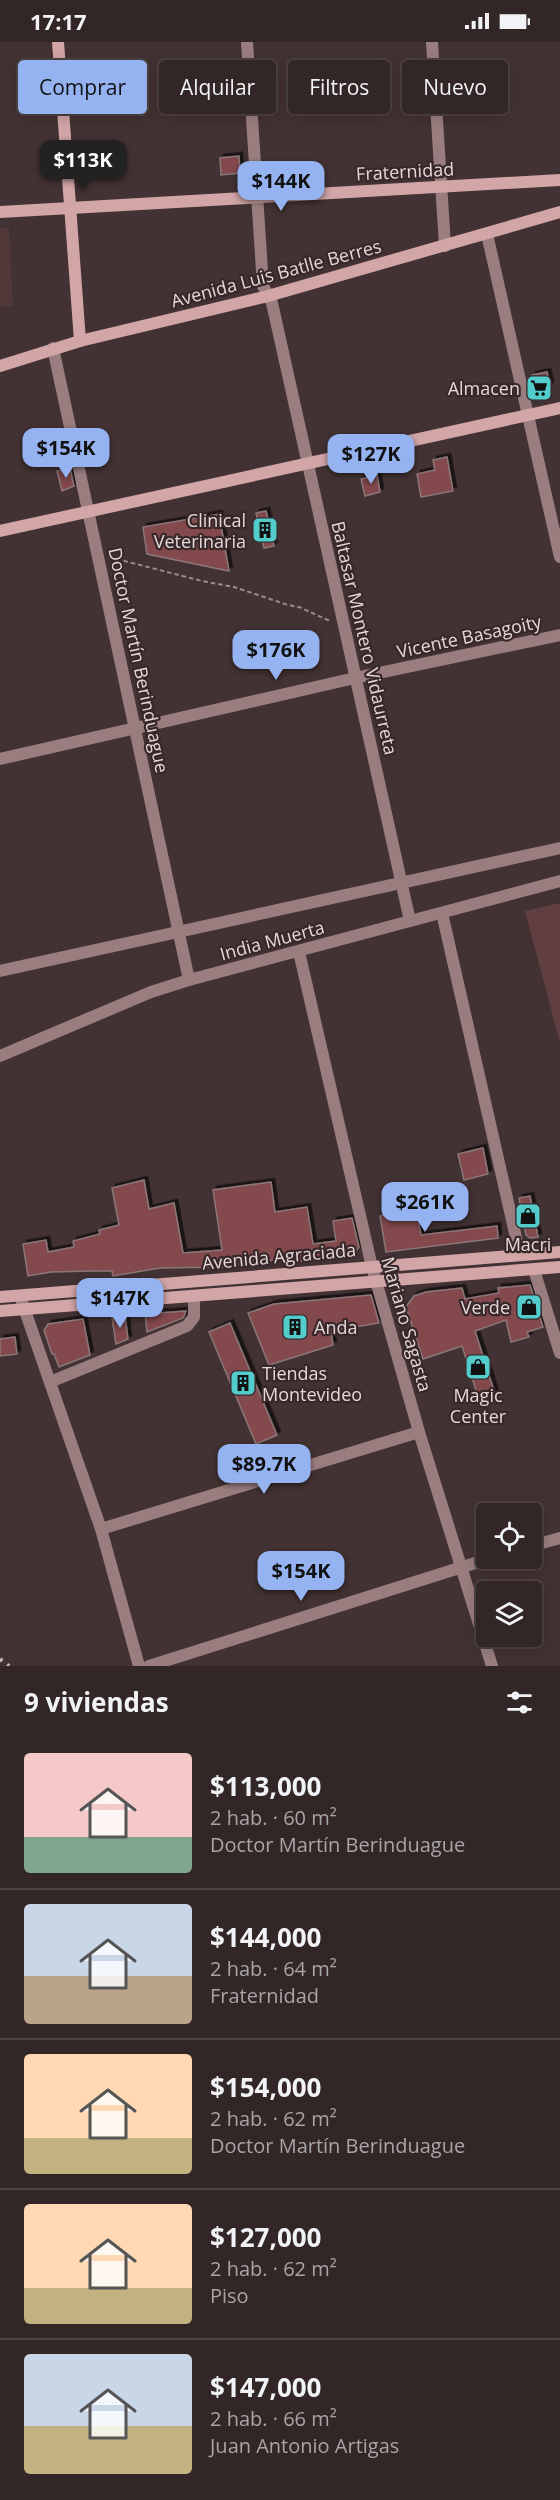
<!DOCTYPE html>
<html lang="es">
<meta charset="utf-8">
<style>
body{margin:0;font-family:"Open Sans",sans-serif;background:#3a2e2e;color:#f1f3f6;height:100vh;display:flex;flex-direction:column;font-size:22px;white-space:nowrap}
*{box-sizing:border-box;margin:0}
p{font-size:20px;color:#a8a5a7}
.icon{flex:none;width:33px;height:33px;fill:none;stroke:currentColor;stroke-width:2;stroke-linecap:round;stroke-linejoin:round}
.map{position:relative;height:1624px;overflow:hidden}
.side{display:flex;flex-direction:column;background:#322626;flex:1}
.side>*{flex:none}
.banner{position:absolute;left:18px;top:18px;width:525px;height:54px;display:flex;gap:12px}
.tools{position:absolute;left:476px;top:1461px;display:grid;gap:12px}
.tools a{display:grid;place-items:center;width:66px;height:66px;border-radius:6px;background:#322626;box-shadow:0 3px 15px #0003,0 0 0 2px #4d4343;font-size:30px}
.price{position:absolute;translate:-50% -51px;padding:0 14px;border-radius:12px;background:#95b2f1;color:#111;font-size:20px;line-height:39px;filter:drop-shadow(0 2px 3px #0008)}
.price::after{content:'';position:absolute;left:50%;top:36px;width:18px;height:14px;margin-left:-9px;background:inherit;clip-path:polygon(0 0,100% 0,50% 100%)}
.price.on{background:#222;color:#fff}
ul{padding:0;list-style:none}
li{display:flex;align-items:center;gap:18px;height:150px;padding:0 24px}
li+li{border-top:2px solid #4d4343}
li span{display:grid;place-items:center;flex:none;width:168px;height:120px;border-radius:6px;color:#555}
li>.icon{margin-inline-start:auto}
span .icon{width:72px;height:72px;fill:#fffc;stroke-width:1}
li b{font-size:26px}
h2{display:flex;justify-content:space-between;align-items:center;height:72px;padding:0 24px;font-size:26px}
.chip{padding:0 21px;border-radius:6px;background:#322626;box-shadow:0 3px 15px #0003,0 0 0 2px #4d4343;font-size:21px;line-height:54px}
.chip.on{background:#95b2f1;color:#111}
.status{display:flex;justify-content:space-between;align-items:center;height:42px;padding:0 30px;background:#322626;direction:ltr}
.status svg{height:16px;fill:currentColor}
.map>svg:first-child{display:block}
</style>
<div class="status"><b>17:17</b><svg viewBox="0 0 49 12"><path d="M0 12V9h3v3zM5 12V6h3v6zM10 12V3h3v9zM15 12V0h3v12zM26 1h20v11H26zM47 4h2v5h-2z"/></svg></div>
<div class="map">
<svg width="560" height="1624" viewBox="0 0 560 1624">
<defs>
<filter id="shadow"><feDropShadow dx="3.5" dy="-3.5" stdDeviation="0" flood-color="#0009"/></filter>
</defs>
<rect width="100%" height="100%" fill="#433233"/>
<polygon fill="#51393a" points="0,186 9,186 13,264 0,264"/>
<polygon fill="#613e40" points="560,861 560,1001 525,869"/>
<g fill="#83484e" stroke="#8b7778" stroke-width="1.5" filter="url(#shadow)">
<polygon points="239,114 240,131 221,133 220,116"/>
<polygon points="547,330 550,344 538,347 534,345 532,333"/>
<polygon points="447,415 453,449 421,455 417,432 435,428 433,418"/>
<polygon points="70,426 74,444 62,449 57,429"/>
<polygon points="377,433 380,450 365,454 361,437"/>
<polygon points="266,469 274,504 264,506 256,471"/>
<polygon points="219,472 229,529 147,512 143,485"/>
<polygon points="483,1106 488,1132 464,1138 458,1112"/>
<polygon points="144,1138 149,1167 174,1161 183,1211 222,1208 213,1148 271,1140 275,1170 307,1165 313,1202 336,1199 333,1179 352,1176 359,1205 354,1212 296,1220 295,1215 225,1225 160,1226 113,1234 112,1229 90,1229 51,1230 28,1234 23,1202 46,1198 48,1210 74,1205 73,1199 100,1192 99,1188 119,1183 112,1146"/>
<polygon points="530,1154 538,1195 530,1196 526,1193 519,1156"/>
<polygon points="416,1167 421,1193 497,1184 498,1196 386,1210 380,1174"/>
<polygon points="530,1243 543,1285 527,1290 529,1295 511,1300 506,1278 475,1289 496,1355 480,1361 462,1304 423,1317 406,1265 414,1254 426,1250 462,1246 465,1257 499,1251 498,1246"/>
<polygon points="371,1253 379,1281 331,1289 333,1303 269,1323 248,1271 274,1262"/>
<polygon points="186,1269 183,1276 147,1290 145,1272"/>
<polygon points="125,1274 128,1297 116,1302 112,1276"/>
<polygon points="83,1277 90,1313 59,1325 54,1312 52,1312 44,1288 48,1282"/>
<polygon points="230,1281 277,1393 256,1402 209,1290"/>
<polygon points="15,1295 17,1312 0,1314 0,1297"/>
</g>
<g fill="none" stroke-linecap="round" stroke-linejoin="round">
<polyline stroke="#9a8b8c" stroke-width="2" stroke-dasharray="4.5 3" stroke-linecap="butt" points="109,515 202,539 234,545 288,563 299,565 330,579"/>
<g stroke="#9a7e7f" stroke-width="12">
<polyline points="247,0 263,244 272,261 410,879"/>
<polyline points="432,0 445,204"/>
<polyline points="487,192 560,515"/>
<polyline points="53,306 189,938"/>
<polyline points="0,717 355,636 560,593"/>
<polyline points="442,871 520,1213"/>
<polyline points="299,910 372,1225 419,1390 492,1624"/>
<polyline points="0,929 560,806"/>
<polyline points="0,1014 151,950 189,938 560,839"/>
<polyline points="534,1228 560,1311"/>
<polyline points="22,1260 101,1487 139,1624"/>
<polyline points="50,1340 187,1284 194,1275 194,1255"/>
<polyline points="101,1487 419,1390"/>
<polyline points="531,1504 560,1496"/>
<polyline points="149,1624 491,1516"/>
</g>
<g stroke="#d2a5a7" stroke-width="12">
<polyline points="58,0 80,299"/>
<polyline points="0,170 560,138"/>
<polyline points="0,324 80,299 268,254 560,170"/>
<polyline points="0,489 560,366"/>
<polyline points="0,1255 560,1210"/>
<polyline points="0,1269 560,1225"/>
</g>
<polyline stroke="#c5b8b9" stroke-width="4" stroke-dasharray="3 6" stroke-linecap="butt" points="0,1617 9,1624"/>
</g>
<defs>
<g id="supermarket-square" transform="scale(1.35)"><rect x="-9" y="-9" width="18" height="18" rx="4" fill="#52cdcc" stroke="#392829"/><path d="M-6-5.5h2.5l.6 2H6L4.5 2H-2.5L-4.4-4H-6ZM-1.5 3.2a1.3 1.3 0 1 0 .1 0ZM3 3.2a1.3 1.3 0 1 0 .1 0Z" fill="#111"/></g>
<g id="building-square" transform="scale(1.35)"><rect x="-9" y="-9" width="18" height="18" rx="4" fill="#52cdcc" stroke="#392829"/><path d="M-4-6H4V6H1V3H-1V6H-4ZM-2.5-4.3h1.7v1.8h-1.7ZM.8-4.3h1.7v1.8H.8ZM-2.5-1h1.7V.8h-1.7ZM.8-1h1.7V.8H.8Z" fill="#111"/></g>
<g id="shop-square" transform="scale(1.35)"><rect x="-9" y="-9" width="18" height="18" rx="4" fill="#52cdcc" stroke="#392829"/><path d="M-5-2.5h2.3a2.7 3.5 0 0 1 5.4 0H5L5.5 6h-11ZM-1.5-2.5h3a1.5 2.3 0 0 0-3 0Z" fill="#111"/></g>
</defs>
<g fill-rule="evenodd">
<use href="#supermarket-square" x="539" y="346"/>
<use href="#building-square" x="265" y="488"/>
<use href="#shop-square" x="528" y="1174"/>
<use href="#shop-square" x="529" y="1265"/>
<use href="#building-square" x="295" y="1285"/>
<use href="#shop-square" x="478" y="1325"/>
<use href="#building-square" x="243" y="1341"/>
</g>
<g text-anchor="middle" dominant-baseline="central" stroke-width="4.5" stroke-linejoin="round" paint-order="stroke">
<g font-size="18" fill="#e3d7d8" stroke="#392829">
<text transform="translate(405 129) rotate(-3)">Fraternidad</text>
<text transform="translate(276 231) rotate(-15)">Avenida Luis Batlle Berres</text>
<text transform="translate(469 594) rotate(-12)">Vicente Basagoity</text>
<text transform="translate(365 596) rotate(77)">Baltasar Montero Vidaurreta</text>
<text transform="translate(139 618) rotate(78)">Doctor Martín Berinduague</text>
<text transform="translate(272 898) rotate(-15)">India Muerta</text>
<text transform="translate(279 1214) rotate(-5)">Avenida Agraciada</text>
<text transform="translate(407 1282) rotate(74)">Mariano Sagasta</text>
</g>
<g font-size="18" fill="#e3d7d8" stroke="#392829" text-anchor="end">
<text x="520" y="346">Almacen</text>
<text x="246" y="478">Clinical<tspan x="246" dy="21">Veterinaria</tspan></text>
<text x="528" y="1202" text-anchor="middle">Macri</text>
<text x="510" y="1265">Verde</text>
<text x="314" y="1285" text-anchor="start">Anda</text>
<text x="262" y="1331" text-anchor="start">Tiendas<tspan x="262" dy="21">Montevideo</tspan></text>
<text x="478" y="1353" text-anchor="middle">Magic<tspan x="478" dy="21">Center</tspan></text>
</g>
</g>
</svg>
<div class="tools">
<a><svg class="icon" aria-label="locate" viewBox="0 0 24 24"><circle cx="12" cy="12" r="6"/><path d="M12 2v4M12 18v4M2 12h4M18 12h4"/></svg></a>
<a><svg class="icon" aria-label="layers" viewBox="0 0 24 24"><path d="M12 4l9 5-9 5-9-5zM3 14l9 5 9-5"/></svg></a>
</div>
<b class="price on" style="left:83px;top:149px">$113K</b>
<b class="price" style="left:281px;top:170px">$144K</b>
<b class="price" style="left:66px;top:437px">$154K</b>
<b class="price" style="left:371px;top:443px">$127K</b>
<b class="price" style="left:276px;top:639px">$176K</b>
<b class="price" style="left:425px;top:1191px">$261K</b>
<b class="price" style="left:120px;top:1287px">$147K</b>
<b class="price" style="left:264px;top:1453px">$89.7K</b>
<b class="price" style="left:301px;top:1560px">$154K</b>
<div class="banner">
<a class="chip on">Comprar</a>
<a class="chip">Alquilar</a>
<a class="chip">Filtros</a>
<a class="chip">Nuevo</a>
</div>
</div>
<section class="side">
<h2>9 viviendas<svg class="icon" aria-label="filters" viewBox="0 0 24 24"><path d="M4 7h16M4 17h16"/><circle cx="9" cy="7" r="2"/><circle cx="15" cy="17" r="2"/></svg></h2>
<ul>
<li><span style="background:linear-gradient(#f6c9c9 70%,#7fa58c 0)"><svg class="icon" aria-label="home" viewBox="0 0 24 24"><path d="M3 11l9-7 9 7M6 9v11h12V9"/></svg></span><div><b>$113,000</b><p>2 hab. · 60 m²</p><p>Doctor Martín Berinduague</p></div></li>
<li><span style="background:linear-gradient(#c9d6e8 60%,#b9a48a 0)"><svg class="icon" aria-label="home" viewBox="0 0 24 24"><path d="M3 11l9-7 9 7M6 9v11h12V9"/></svg></span><div><b>$144,000</b><p>2 hab. · 64 m²</p><p>Fraternidad</p></div></li>
<li><span style="background:linear-gradient(#ffd9b3 70%,#c2b280 0)"><svg class="icon" aria-label="home" viewBox="0 0 24 24"><path d="M3 11l9-7 9 7M6 9v11h12V9"/></svg></span><div><b>$154,000</b><p>2 hab. · 62 m²</p><p>Doctor Martín Berinduague</p></div></li>
<li><span style="background:linear-gradient(#ffd9b3 70%,#c2b280 0)"><svg class="icon" aria-label="home" viewBox="0 0 24 24"><path d="M3 11l9-7 9 7M6 9v11h12V9"/></svg></span><div><b>$127,000</b><p>2 hab. · 62 m²</p><p>Piso</p></div></li>
<li><span style="background:linear-gradient(#c9d6e8 60%,#c2b280 0)"><svg class="icon" aria-label="home" viewBox="0 0 24 24"><path d="M3 11l9-7 9 7M6 9v11h12V9"/></svg></span><div><b>$147,000</b><p>2 hab. · 66 m²</p><p>Juan Antonio Artigas</p></div></li>
</ul>
</section>
